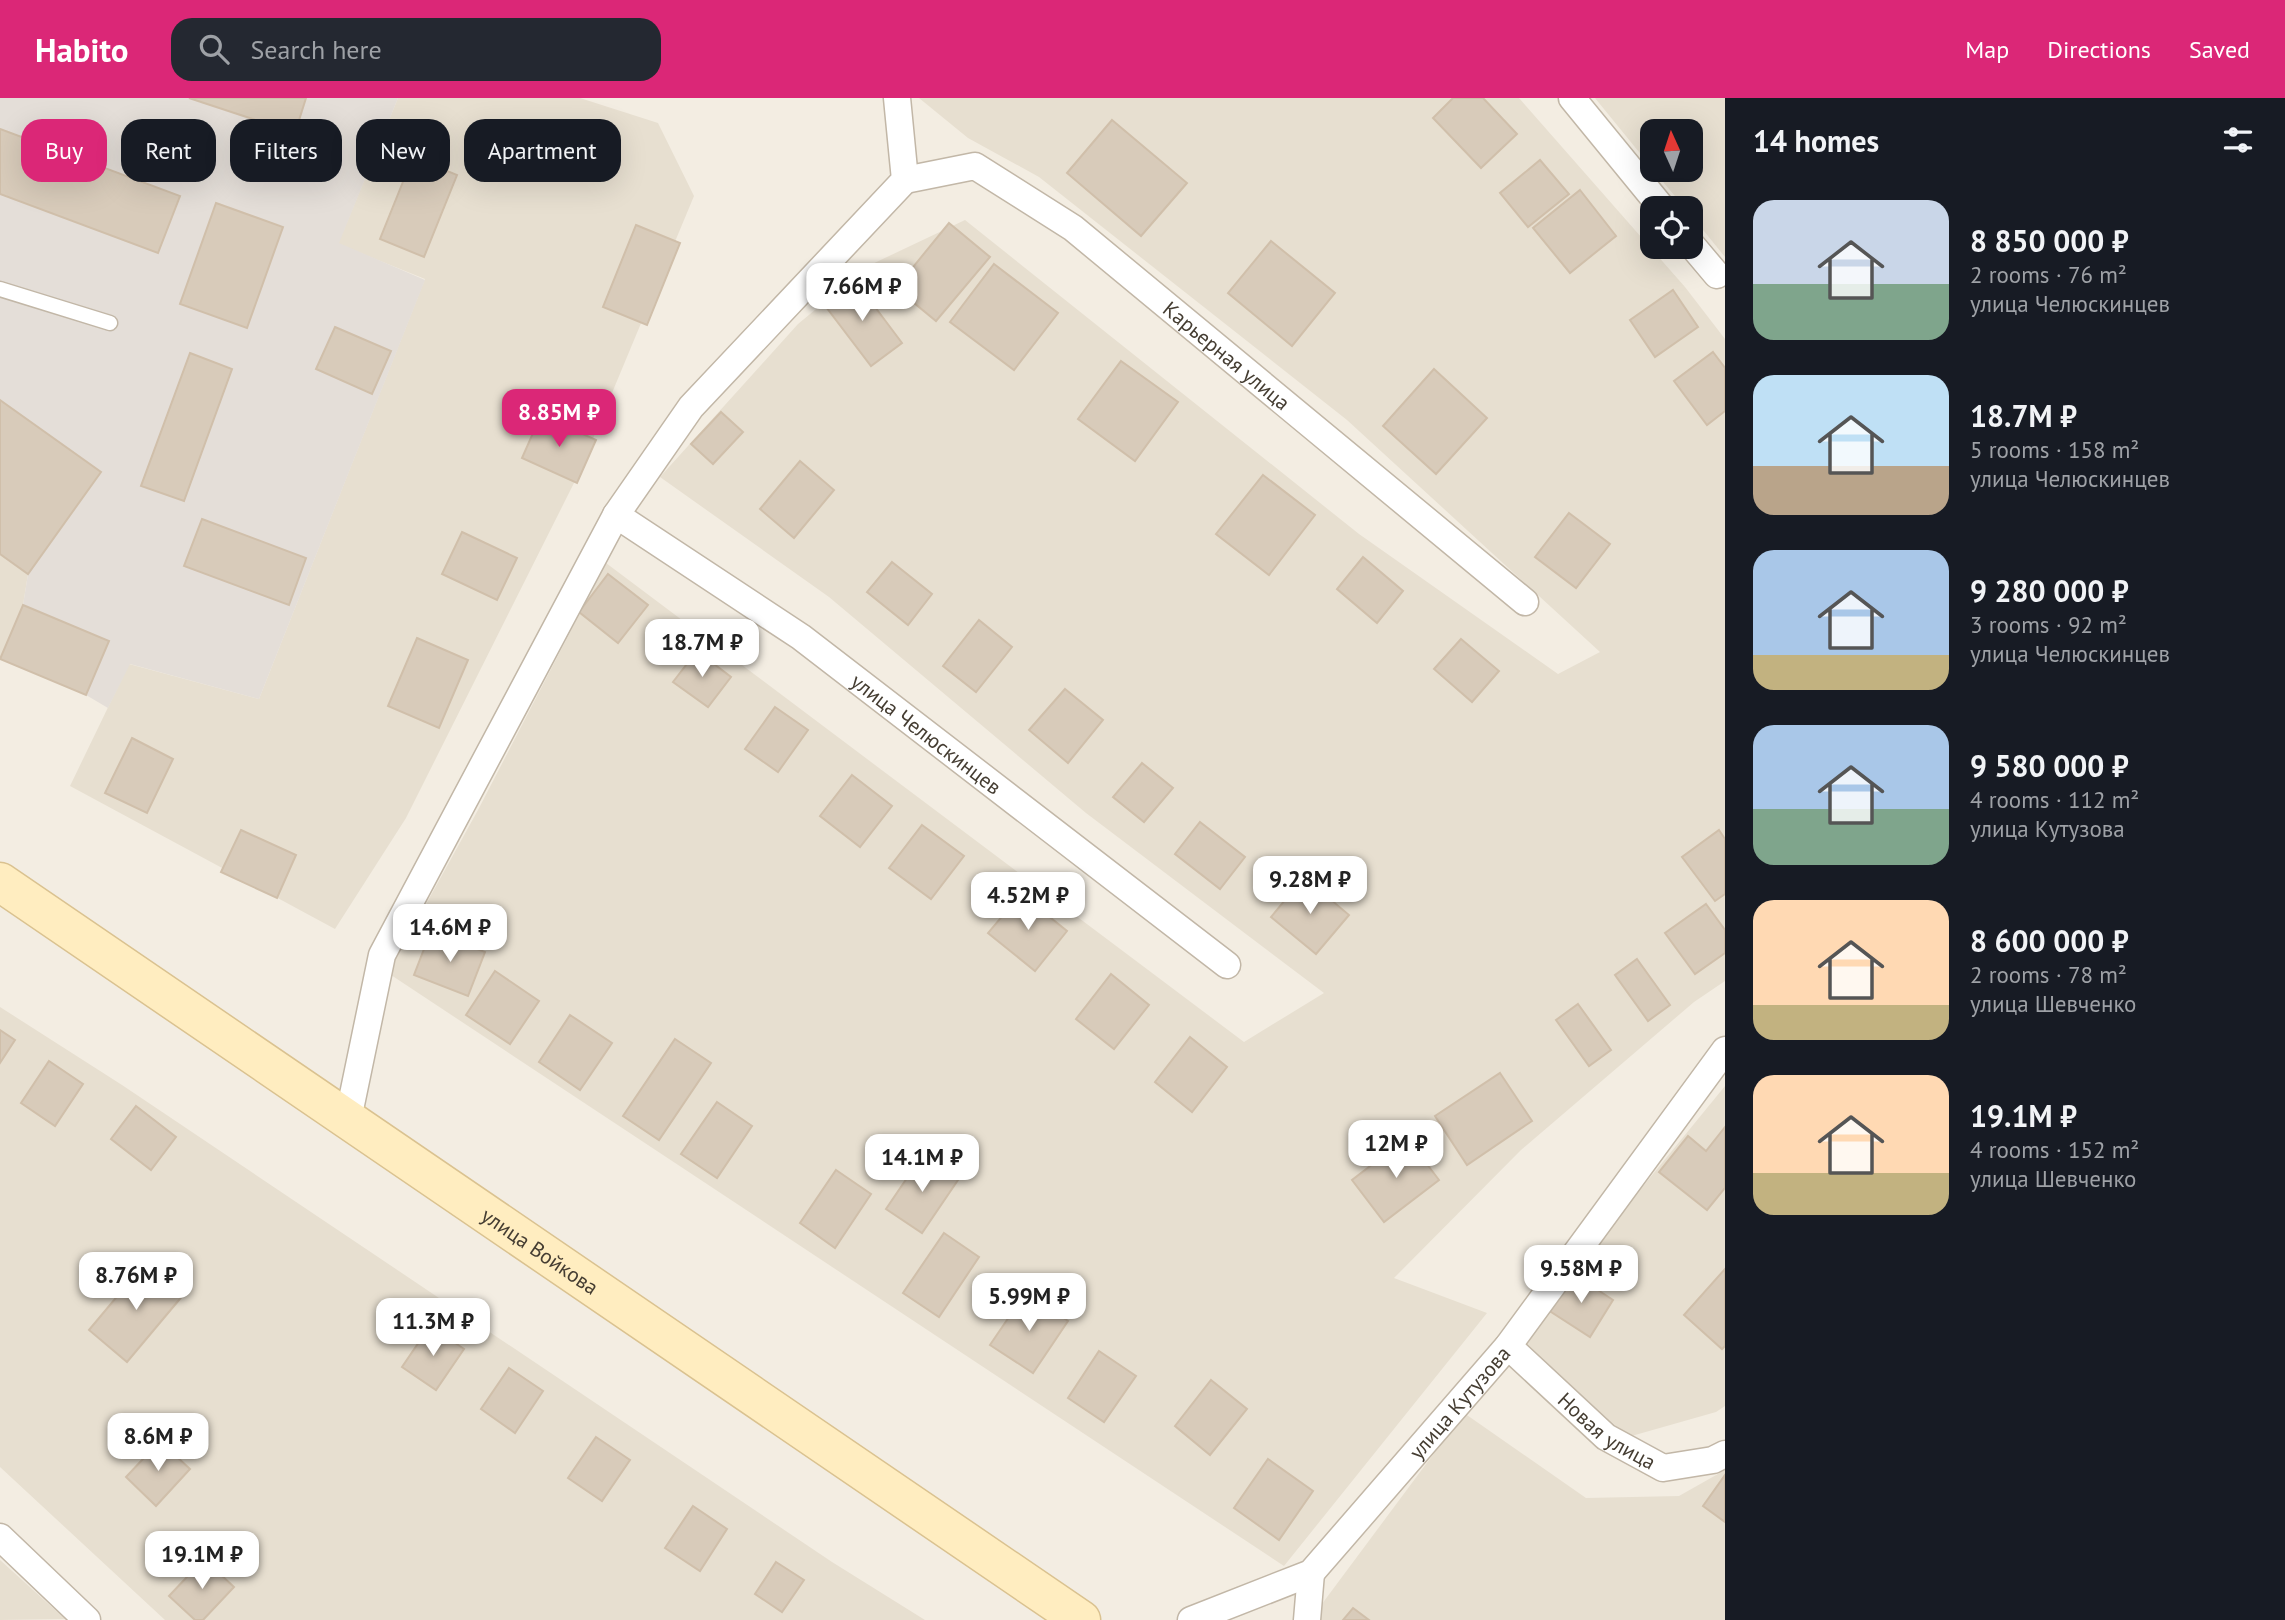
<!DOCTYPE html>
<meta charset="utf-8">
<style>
body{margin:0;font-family:"PT Sans",sans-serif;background:#242831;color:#f1f3f6;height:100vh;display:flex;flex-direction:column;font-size:26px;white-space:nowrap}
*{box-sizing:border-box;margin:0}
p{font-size:23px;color:#9ea1a6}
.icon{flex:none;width:38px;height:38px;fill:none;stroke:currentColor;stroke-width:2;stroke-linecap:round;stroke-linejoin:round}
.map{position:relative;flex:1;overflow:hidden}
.side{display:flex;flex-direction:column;background:#171b24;width:560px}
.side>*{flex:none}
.banner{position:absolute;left:21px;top:21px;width:665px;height:63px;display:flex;gap:14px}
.needle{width:46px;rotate:357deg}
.buttons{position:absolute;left:1640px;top:21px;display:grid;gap:14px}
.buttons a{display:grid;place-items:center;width:63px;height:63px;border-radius:14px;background:#171b24;box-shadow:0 7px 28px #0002;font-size:35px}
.price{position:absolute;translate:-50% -60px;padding:0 16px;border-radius:14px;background:#fff;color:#222;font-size:23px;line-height:46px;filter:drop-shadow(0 2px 4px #0008)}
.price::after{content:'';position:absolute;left:50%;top:42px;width:21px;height:16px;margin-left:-10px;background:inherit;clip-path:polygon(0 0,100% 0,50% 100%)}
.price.active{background:#db2777;color:#fff}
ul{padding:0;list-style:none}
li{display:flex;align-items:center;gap:21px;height:175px;padding:0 28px}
li span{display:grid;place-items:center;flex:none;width:196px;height:140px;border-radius:21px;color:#555}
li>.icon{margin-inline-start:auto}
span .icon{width:84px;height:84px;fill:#fffc;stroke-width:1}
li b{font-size:30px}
h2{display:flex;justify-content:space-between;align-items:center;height:84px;padding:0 28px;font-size:30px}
.pill{padding:0 24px;border-radius:21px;background:#171b24;box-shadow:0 7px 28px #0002;font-size:24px;line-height:63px}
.pill.active{background:#db2777;color:#fff}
header{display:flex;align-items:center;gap:42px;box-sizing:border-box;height:98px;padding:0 35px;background:#db2777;color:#fff}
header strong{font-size:33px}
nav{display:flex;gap:38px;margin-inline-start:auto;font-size:24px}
.search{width:490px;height:63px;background:#242831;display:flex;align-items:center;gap:18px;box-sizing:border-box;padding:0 24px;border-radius:21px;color:#9ea1a6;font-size:26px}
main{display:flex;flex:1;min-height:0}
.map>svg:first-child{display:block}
</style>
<header>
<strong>Habito</strong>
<div class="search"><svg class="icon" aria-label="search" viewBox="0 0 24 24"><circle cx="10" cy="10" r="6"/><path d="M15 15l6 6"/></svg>Search here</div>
<nav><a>Map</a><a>Directions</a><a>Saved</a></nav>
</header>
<main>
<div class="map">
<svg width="1725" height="1522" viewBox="0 0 1725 1522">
<rect width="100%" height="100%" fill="#f3ede2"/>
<g fill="#e7dfd0">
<polygon points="398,0 580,0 658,25 694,98 577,379 406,720 335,831 70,688 129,566 259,601 425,181 338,146"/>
<polygon points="919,0 1519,0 1685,189 1725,241 1725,883 1694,904 1521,1052 1394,1180 1487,1215 1284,1468 388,875 478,712 606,465 1244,944 1324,895 1086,715 829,499 660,379 798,226 868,168 965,122 1359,436 1558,576 1600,554 1347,322 1039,79 968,40"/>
<polygon points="1595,0 1725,0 1725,159 1691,117 1690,110 1685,110 1653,72 1690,72 1690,33 1652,33 1652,70"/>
<polygon points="0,456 28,476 23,507 0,562"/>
<polygon points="0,909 122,987 832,1464 925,1522 165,1522 0,1369"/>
<polygon points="1725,988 1725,1308 1716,1314 1628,1339 1519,1240"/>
<polygon points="1464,1315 1586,1400 1679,1398 1725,1372 1725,1522 1310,1522"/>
<polygon points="0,1462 65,1521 0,1522"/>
</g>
<polygon fill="#e4ded8" points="0,0 398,0 339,145 425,182 259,601 130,566 108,610 86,597 0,561 23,507 28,476 0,456"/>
<g fill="#d8cbba" stroke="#d0bfaa" stroke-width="2">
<polygon points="189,0 306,0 295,35"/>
<polygon points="1453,0 1483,0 1517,36 1481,70 1433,20"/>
<polygon points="1112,22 1187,85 1141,138 1067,75"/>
<polygon points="0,31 180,98 158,155 0,96"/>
<polygon points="413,59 457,77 424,159 380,141"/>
<polygon points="1540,62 1569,96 1528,129 1500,95"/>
<polygon points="1580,92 1616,138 1570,175 1533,130"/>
<polygon points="216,105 283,129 247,230 180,206"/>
<polygon points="949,125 990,159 936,223 896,190"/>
<polygon points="636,127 680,145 647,227 603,209"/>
<polygon points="1271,143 1335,195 1292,248 1228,195"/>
<polygon points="994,166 1058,215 1014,272 950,224"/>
<polygon points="854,181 902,245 871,268 823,205"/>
<polygon points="1673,192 1698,229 1655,259 1630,222"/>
<polygon points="335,229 391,253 372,296 316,271"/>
<polygon points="1713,254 1725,270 1725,313 1707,327 1674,283"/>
<polygon points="190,255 232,271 184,403 141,388"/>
<polygon points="1121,263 1178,304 1135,363 1078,321"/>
<polygon points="1434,271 1487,320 1436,376 1383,328"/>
<polygon points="0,302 101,374 28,476 0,456"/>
<polygon points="721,314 743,334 713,366 691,346"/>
<polygon points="541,317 596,342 577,385 522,360"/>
<polygon points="800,363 834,392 794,440 760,411"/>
<polygon points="1263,377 1315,417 1269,477 1216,436"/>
<polygon points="1569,415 1610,446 1576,490 1535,459"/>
<polygon points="202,421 306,460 289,507 184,468"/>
<polygon points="462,434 517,460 497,502 442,476"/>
<polygon points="1363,459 1403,493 1377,525 1337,491"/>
<polygon points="892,464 932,496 908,527 867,494"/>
<polygon points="608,476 648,507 618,545 579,514"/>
<polygon points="23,507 109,543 86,597 0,561"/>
<polygon points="979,522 1012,549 976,594 943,568"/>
<polygon points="417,540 468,562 439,630 388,608"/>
<polygon points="1461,541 1499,573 1472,604 1434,571"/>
<polygon points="697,553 731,579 708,609 673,584"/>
<polygon points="1065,591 1103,622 1068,665 1029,632"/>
<polygon points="775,609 808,632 778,674 745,651"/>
<polygon points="132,640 173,661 147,715 105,695"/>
<polygon points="1142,665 1173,690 1144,724 1113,699"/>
<polygon points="852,677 892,708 860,749 820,718"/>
<polygon points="1200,724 1245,759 1220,791 1175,756"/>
<polygon points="922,727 964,758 931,801 889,770"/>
<polygon points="241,732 296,757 277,800 221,774"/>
<polygon points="1719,732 1725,741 1725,796 1715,803 1682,759"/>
<polygon points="1304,779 1349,817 1316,856 1271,819"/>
<polygon points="1021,796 1067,833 1035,873 988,835"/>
<polygon points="1706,806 1725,832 1725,855 1695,876 1665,835"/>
<polygon points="431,833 485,854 468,898 414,877"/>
<polygon points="1637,861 1670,907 1648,923 1615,877"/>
<polygon points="495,873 539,903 510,946 466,917"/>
<polygon points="1111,876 1149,907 1114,951 1076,921"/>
<polygon points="1578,906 1611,952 1589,968 1556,922"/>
<polygon points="570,917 612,945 580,992 539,964"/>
<polygon points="0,932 15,942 0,965"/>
<polygon points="1190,939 1227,969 1192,1014 1155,984"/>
<polygon points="675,941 711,965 659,1042 623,1018"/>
<polygon points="49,963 83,986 55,1028 21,1005"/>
<polygon points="1500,975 1532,1023 1467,1067 1435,1018"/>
<polygon points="717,1004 752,1028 717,1080 681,1056"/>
<polygon points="136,1008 176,1039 151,1072 111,1041"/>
<polygon points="1725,1029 1725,1090 1707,1112 1659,1074 1688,1038 1706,1053"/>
<polygon points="1407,1040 1439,1082 1384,1124 1352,1082"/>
<polygon points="922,1058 958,1082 922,1135 886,1111"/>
<polygon points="836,1072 871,1096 835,1150 800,1125"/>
<polygon points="944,1135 979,1159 939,1219 903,1195"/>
<polygon points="146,1164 184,1196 127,1264 89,1232"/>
<polygon points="1725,1171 1725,1248 1722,1251 1684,1217"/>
<polygon points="1572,1175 1613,1202 1590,1239 1548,1212"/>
<polygon points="1026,1194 1068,1223 1033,1275 990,1247"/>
<polygon points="430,1228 464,1251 436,1292 402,1269"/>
<polygon points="1099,1253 1136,1278 1104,1324 1068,1300"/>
<polygon points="509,1270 543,1293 515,1335 481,1311"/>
<polygon points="1211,1282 1247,1311 1210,1357 1175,1328"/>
<polygon points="596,1339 630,1362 602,1403 568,1380"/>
<polygon points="160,1343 190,1371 156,1408 126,1379"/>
<polygon points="1268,1361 1313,1393 1279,1442 1234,1410"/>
<polygon points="1725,1377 1725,1424 1703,1408"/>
<polygon points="693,1408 727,1431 700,1473 665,1450"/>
<polygon points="204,1461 234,1489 203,1522 195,1522 169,1498"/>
<polygon points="776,1464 804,1482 782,1514 755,1496"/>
<polygon points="1353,1510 1369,1522 1343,1522"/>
</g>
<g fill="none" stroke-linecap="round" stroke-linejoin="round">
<g stroke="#c2b7a7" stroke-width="17">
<polyline id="lane" points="0,191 110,225"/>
</g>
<g stroke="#c2b7a7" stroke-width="29">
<g id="street">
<polyline points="1572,0 1662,110"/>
<path id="s1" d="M905 82 975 68 1073 130 1525 504"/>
<polyline points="1690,145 1717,177"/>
<path id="s2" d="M616 417 801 539 1227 867"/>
<polyline points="348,1021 382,857 616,417 691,309 905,82 897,0"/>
<path id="s3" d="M1508 1248 1606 1339 1663 1370 1713 1362 1725 1356"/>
<polyline points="0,1439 87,1522"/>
<path id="s4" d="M1191 1522 1311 1475 1508 1248 1725 952"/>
<polyline points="1307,1522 1311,1475"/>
</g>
</g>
<g stroke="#dac290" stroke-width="41">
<g id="secondary">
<path id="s5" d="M0 784 1081 1522"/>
</g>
</g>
<use href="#lane" stroke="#fff" stroke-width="14"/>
<use href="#street" stroke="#fff" stroke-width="26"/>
<use href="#secondary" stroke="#ffedc0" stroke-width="38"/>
</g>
<g text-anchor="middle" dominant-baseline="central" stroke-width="5" stroke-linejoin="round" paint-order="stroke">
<g font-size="21" fill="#453d32" stroke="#fff">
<text stroke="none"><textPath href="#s1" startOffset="387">Карьерная улица</textPath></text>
<text stroke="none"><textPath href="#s2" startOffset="380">улица Челюскинцев</textPath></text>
<text stroke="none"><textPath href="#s5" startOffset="654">улица Войкова</textPath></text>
<text stroke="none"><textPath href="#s4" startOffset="355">улица Кутузова</textPath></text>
<text stroke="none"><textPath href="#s3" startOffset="131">Новая улица</textPath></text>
</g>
</g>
</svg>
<div class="buttons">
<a><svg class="needle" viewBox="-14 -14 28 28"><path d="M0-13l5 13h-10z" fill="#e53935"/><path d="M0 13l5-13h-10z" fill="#9ea1a6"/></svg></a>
<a><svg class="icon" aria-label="locate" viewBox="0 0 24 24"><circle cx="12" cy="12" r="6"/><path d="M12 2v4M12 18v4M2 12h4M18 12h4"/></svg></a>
</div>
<b class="price" style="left:862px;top:225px">7.66M ₽</b>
<b class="price active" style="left:559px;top:351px">8.85M ₽</b>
<b class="price" style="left:702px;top:581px">18.7M ₽</b>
<b class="price" style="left:1310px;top:818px">9.28M ₽</b>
<b class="price" style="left:1028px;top:834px">4.52M ₽</b>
<b class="price" style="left:450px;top:866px">14.6M ₽</b>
<b class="price" style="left:1396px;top:1082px">12M ₽</b>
<b class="price" style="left:922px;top:1096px">14.1M ₽</b>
<b class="price" style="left:1581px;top:1207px">9.58M ₽</b>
<b class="price" style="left:136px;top:1214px">8.76M ₽</b>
<b class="price" style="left:1029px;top:1235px">5.99M ₽</b>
<b class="price" style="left:433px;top:1260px">11.3M ₽</b>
<b class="price" style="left:158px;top:1375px">8.6M ₽</b>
<b class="price" style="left:202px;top:1493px">19.1M ₽</b>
<div class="banner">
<a class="pill active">Buy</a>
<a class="pill">Rent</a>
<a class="pill">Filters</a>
<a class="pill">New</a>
<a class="pill">Apartment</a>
</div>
</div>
<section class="side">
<h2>14 homes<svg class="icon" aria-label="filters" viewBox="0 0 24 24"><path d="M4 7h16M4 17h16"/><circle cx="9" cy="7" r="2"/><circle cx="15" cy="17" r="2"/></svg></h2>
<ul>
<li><span style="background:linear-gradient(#c9d6e8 60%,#7fa58c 0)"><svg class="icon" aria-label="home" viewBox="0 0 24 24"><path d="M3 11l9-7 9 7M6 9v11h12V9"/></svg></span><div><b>8 850 000 ₽</b><p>2 rooms · 76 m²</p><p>улица Челюскинцев</p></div></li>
<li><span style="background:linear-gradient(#bfe0f5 65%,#b9a48a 0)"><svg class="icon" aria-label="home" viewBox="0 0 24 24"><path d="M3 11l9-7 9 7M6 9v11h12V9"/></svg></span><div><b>18.7M ₽</b><p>5 rooms · 158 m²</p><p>улица Челюскинцев</p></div></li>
<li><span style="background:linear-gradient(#a9c7e8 75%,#c2b280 0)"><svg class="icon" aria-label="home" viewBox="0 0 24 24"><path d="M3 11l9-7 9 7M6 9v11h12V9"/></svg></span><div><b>9 280 000 ₽</b><p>3 rooms · 92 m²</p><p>улица Челюскинцев</p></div></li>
<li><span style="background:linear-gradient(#a9c7e8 60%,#7fa58c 0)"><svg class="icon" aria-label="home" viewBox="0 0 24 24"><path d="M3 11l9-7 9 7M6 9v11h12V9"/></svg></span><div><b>9 580 000 ₽</b><p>4 rooms · 112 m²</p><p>улица Кутузова</p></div></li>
<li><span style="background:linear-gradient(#ffd9b3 75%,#c2b280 0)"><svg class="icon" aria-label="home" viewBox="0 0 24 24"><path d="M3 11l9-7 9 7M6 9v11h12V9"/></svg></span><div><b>8 600 000 ₽</b><p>2 rooms · 78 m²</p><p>улица Шевченко</p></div></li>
<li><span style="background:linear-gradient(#ffd9b3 70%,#c2b280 0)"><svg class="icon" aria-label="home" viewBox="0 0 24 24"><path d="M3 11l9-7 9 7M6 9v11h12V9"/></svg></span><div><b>19.1M ₽</b><p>4 rooms · 152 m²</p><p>улица Шевченко</p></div></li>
</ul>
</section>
</main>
